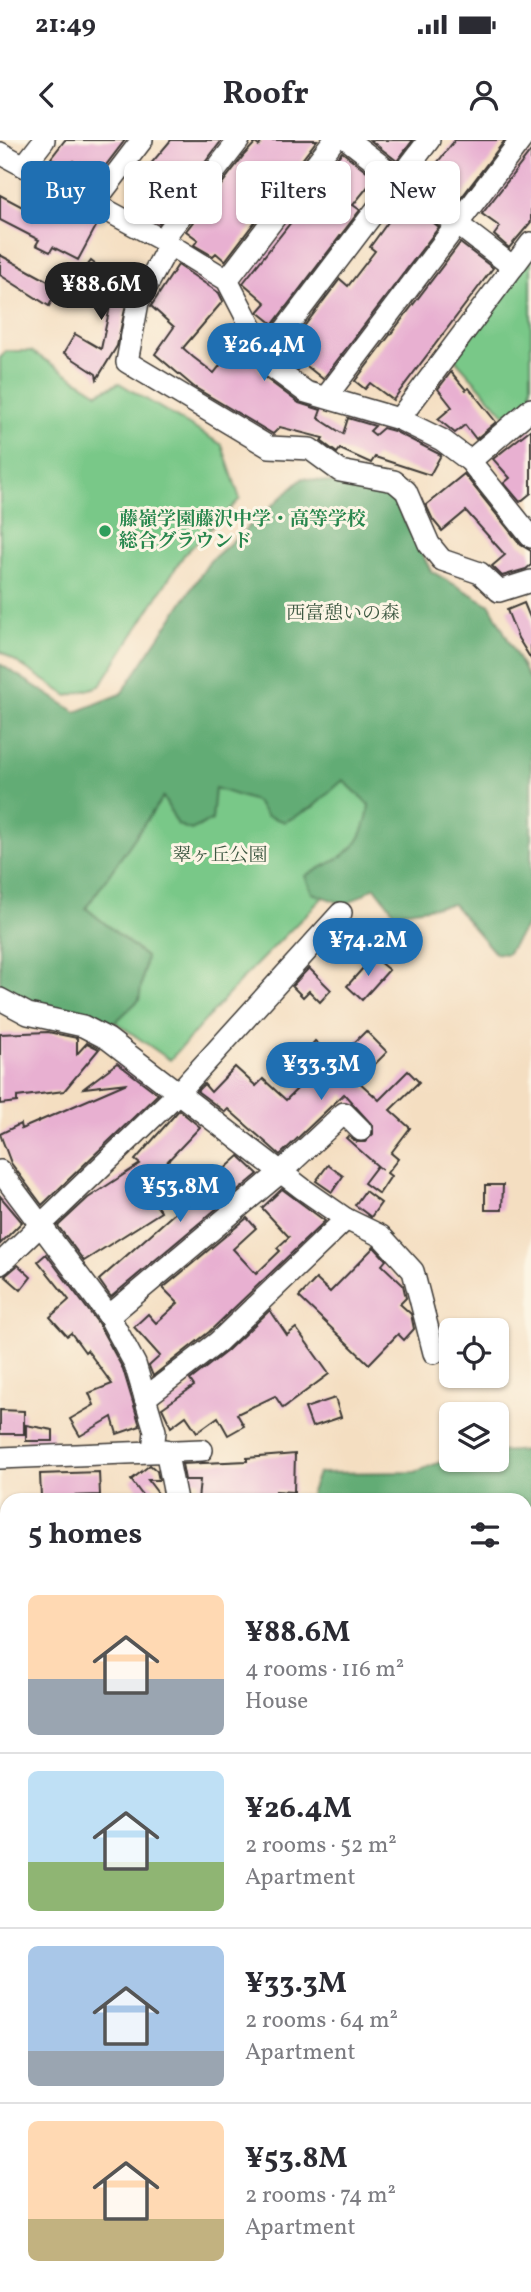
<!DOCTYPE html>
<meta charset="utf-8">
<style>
body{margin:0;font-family:Vollkorn,"Noto Serif JP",serif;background:#f2f2f3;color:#2b2b33;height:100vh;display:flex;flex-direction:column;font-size:26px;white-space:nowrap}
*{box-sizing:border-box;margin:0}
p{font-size:23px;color:#7c7c81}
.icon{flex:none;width:38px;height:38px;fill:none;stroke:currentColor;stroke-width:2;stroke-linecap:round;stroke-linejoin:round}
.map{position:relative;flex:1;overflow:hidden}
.drawer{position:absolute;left:0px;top:1353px;width:532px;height:800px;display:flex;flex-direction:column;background:#fff;border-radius:21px 21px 0 0;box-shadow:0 2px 5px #0004}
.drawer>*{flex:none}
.banner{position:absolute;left:21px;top:21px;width:490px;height:63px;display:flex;gap:14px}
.controls{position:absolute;left:439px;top:1178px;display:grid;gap:14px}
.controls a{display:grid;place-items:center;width:70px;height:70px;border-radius:10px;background:#fff;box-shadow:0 2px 5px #0004;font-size:35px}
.price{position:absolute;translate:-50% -60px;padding:0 16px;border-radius:24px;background:#1f6fb2;color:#fff;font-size:23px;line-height:46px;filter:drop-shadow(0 2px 4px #0008)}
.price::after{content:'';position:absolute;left:50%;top:42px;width:21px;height:16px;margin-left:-10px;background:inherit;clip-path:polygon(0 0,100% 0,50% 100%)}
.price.selected{background:#222;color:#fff}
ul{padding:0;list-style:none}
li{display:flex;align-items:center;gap:21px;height:175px;padding:0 28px}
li+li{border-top:2px solid #e1e1e2}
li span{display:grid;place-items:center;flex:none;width:196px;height:140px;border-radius:10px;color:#555}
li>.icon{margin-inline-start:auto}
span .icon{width:84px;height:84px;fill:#fffc;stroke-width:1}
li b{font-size:30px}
h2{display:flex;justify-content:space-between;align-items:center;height:84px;padding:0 28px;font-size:30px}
.tag{padding:0 24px;border-radius:10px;background:#fff;box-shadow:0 2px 5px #0004;font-size:24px;line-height:63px}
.tag.selected{background:#1f6fb2;color:#fff}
.status{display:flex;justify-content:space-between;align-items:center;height:49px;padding:0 35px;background:#fff;direction:ltr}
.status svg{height:19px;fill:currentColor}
header{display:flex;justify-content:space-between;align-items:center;height:91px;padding:0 28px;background:#fff;font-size:32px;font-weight:700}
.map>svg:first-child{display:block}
</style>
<div class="status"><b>21:49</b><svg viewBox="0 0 49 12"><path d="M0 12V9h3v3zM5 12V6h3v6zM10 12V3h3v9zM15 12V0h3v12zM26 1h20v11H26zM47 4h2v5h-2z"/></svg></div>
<header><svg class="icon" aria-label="back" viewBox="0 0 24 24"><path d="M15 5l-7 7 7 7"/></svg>Roofr<svg class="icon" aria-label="person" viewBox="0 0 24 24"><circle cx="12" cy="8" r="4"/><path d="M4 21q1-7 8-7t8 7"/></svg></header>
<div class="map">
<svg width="531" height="2152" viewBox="0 0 531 2152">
<rect width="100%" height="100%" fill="#fcf5e5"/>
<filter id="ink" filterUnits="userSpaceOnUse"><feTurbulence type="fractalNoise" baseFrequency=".0143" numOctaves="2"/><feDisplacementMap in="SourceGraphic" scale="14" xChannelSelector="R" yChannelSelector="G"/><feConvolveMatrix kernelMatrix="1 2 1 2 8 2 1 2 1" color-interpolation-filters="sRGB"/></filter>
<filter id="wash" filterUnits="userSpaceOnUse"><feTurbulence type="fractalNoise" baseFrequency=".00686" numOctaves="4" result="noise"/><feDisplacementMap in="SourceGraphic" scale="28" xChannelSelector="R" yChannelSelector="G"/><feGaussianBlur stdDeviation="1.57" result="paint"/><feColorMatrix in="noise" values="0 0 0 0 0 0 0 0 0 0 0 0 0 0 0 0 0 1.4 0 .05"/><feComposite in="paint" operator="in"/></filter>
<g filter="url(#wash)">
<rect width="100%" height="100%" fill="#f4dec1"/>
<g fill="#79c888" stroke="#4a7252" stroke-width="2">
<polygon points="531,113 531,265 513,284 452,216"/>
<polygon points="6,211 31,211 98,253 119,243 222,305 240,359 184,415 100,546 68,556 0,511 0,218"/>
<polygon points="333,623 374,668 348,732 244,837 170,920 98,870 0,822 137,657"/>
</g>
<g fill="#62ac74" stroke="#3f6448" stroke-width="2">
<path d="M303 338 390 353 431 431 490 465 531 543V778L507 814 495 813 453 764 395 773 375 747 346 765 312 753 305 736C342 716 364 712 369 665L343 640 313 667 285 682 267 676 255 661 215 648 212 680 191 690 178 685 163 657 86 768 146 817 139 860 109 888 62 870 30 867 0 845V524L76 572 121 554 210 421Z"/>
<polygon points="531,1310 531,1366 525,1367 525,1360 308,1360 318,1333 415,1332 451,1318 497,1320 497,1312"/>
<polygon points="531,1712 531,1913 525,1929 525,1725"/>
</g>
<g id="blocks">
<g fill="#e8b0d1">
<polygon points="65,0 125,0 96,38 73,21 67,29 51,18"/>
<polygon points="171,0 222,0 159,83 130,60 148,37 143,33"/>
<polygon points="263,0 317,0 225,121 216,113 213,116 194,105 198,100 186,91 244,15 255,3 259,6"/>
<polygon points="370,0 413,0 397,21"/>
<polygon points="455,0 505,0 455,66 442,56 449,47 430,32"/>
<polygon points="531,11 531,82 509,108 494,95 500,87 482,74"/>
<polygon points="342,12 381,42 376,49 370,44 353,65 360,70 273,184 258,172 266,163 243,143 340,20 337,18"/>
<polygon points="39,49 99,81 78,120 53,107 50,112 36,105 39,100 0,80 0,55 28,70"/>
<polygon points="404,60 439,87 323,239 303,223 298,230 281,217 340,139 348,146 375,111 370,107"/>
<polygon points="460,103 493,128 393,260 370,243 365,249 355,241"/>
<polygon points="0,115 59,147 49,166 0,135"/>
<polygon points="91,121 129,151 117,206 97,239 96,234 64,213 75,194 101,209 111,162 79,137"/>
<polygon points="178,125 219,153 223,161 183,208 193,217 214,233 230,213 221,206 234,189 247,207 244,212 252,218 264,237 299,263 321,270 318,278 343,294 348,278 375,286 370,291 375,295 383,288 394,291 441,315 430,335 375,317 371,323 340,309 337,313 321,301 323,298 280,287 273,294 194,247 155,214 174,187 151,166"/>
<polygon points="451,232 466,250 469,248 496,282 476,299 465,285 455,293 438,279 452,267 438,249"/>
<polygon points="531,289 531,353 520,362 504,343 510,338 493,319"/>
<polygon points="464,334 521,405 531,411 531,425 526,429 502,436 492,426 505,415 466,371 442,391 433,380 426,365"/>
<polygon points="524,463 531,480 531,519 518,498 507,470"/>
<polygon points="373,817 389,830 362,860 347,846"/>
<polygon points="309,828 331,850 320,862 309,851 303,857 292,846"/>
<polygon points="366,891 387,912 358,941 379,960 408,931 419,942 390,970 410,988 391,1013 398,1019 387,1033 391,1036 379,1054 364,1043 377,1026 382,1030 346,998 348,996 357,1002 365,1002 373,994 373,986 344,954 280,1015 228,969 225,972 197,951 204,944 211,952 235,927 256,946 263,939 286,960 307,939 286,919 296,909 303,915 315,901 337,920"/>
<polygon points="48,892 77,898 77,914 87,903 99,909 64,951 17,957 17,962 0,964 0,894"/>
<polygon points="117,923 158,954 42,1065 11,1023 0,994 20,984 21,989 127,943 84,948"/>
<polygon points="179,970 200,987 143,1047 161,1072 84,1121 58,1086 88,1058 140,1024 135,1020"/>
<polygon points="239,1016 258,1034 111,1157 99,1140"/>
<polygon points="328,1025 343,1036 332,1052 316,1041"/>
<polygon points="485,1045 503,1045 502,1070 485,1070"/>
<polygon points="282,1049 325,1081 209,1192 153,1236 149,1226 160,1216 134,1187 148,1174 156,1183 178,1163 163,1148 247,1078 256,1088 233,1109 256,1134 280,1111 277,1108 289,1097 262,1068"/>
<polygon points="365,1051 381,1063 371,1077 355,1065"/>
<polygon points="0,1056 22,1082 0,1104"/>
<polygon points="374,1107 386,1120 382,1125 403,1145 406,1158 400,1164 411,1174 414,1189 404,1200 398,1194 369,1224 299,1157 316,1139 330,1152"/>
<polygon points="46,1114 98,1183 123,1229 140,1286 117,1294 112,1277 80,1296 70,1279 94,1265 89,1253 112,1244 87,1210 85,1212 71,1193 67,1196 50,1177 69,1160 38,1121"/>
<polygon points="18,1125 31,1137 21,1150 5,1136"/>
<polygon points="270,1170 287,1195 296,1188 329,1234 283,1268 275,1256 237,1274 244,1286 228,1295 218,1277 197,1292 186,1276 171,1287 162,1268 194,1246 190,1240 227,1211"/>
<polygon points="335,1258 341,1277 312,1287 305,1268"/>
<polygon points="0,1270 24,1271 24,1294 0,1294"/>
<polygon points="26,1285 53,1290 53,1301 26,1301"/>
<polygon points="295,1314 294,1352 276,1351 277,1360 198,1360 200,1340 185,1340 182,1324 247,1321 247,1318"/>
<polygon points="150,1325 157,1331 159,1340 148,1340 163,1360 146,1360 131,1340"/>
<polygon points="99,1332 100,1355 41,1357 40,1334"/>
</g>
</g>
</g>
<g filter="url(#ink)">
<use href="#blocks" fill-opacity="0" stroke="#3c3935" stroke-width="2"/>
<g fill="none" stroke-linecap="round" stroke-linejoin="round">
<g stroke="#3c3935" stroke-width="24">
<g id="street">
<polyline points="348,0 513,127"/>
<polyline points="0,13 162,100 227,140 272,227 306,252 399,279 442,300 470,321 531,397"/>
<polyline points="24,26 44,0"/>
<polyline points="94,63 142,0"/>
<polyline points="162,100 239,0"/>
<polyline points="169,105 138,162 127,222 269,307 310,309 340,331 394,341 406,351 429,404 442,420 480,433 499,451 531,441"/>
<polyline points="227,140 334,0"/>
<polyline points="265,216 429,0"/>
<polyline points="326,257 521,0"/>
<polyline points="399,279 531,103"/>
<polyline points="470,321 531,269"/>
<polyline points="0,859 28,874 83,886 108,899 303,1049 346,1079 381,1096 413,1131 434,1213"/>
<polyline points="0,1031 109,1176 135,1224 155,1291 153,1311"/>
<polyline points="0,1124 179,952 341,773"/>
<polyline points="109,1176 282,1031 344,973 361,990"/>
<polyline points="145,1258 218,1202 346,1079"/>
<polyline points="166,1310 176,1360"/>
<polyline points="0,1318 202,1310"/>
<polyline points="0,1703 7,1701"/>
<polyline points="322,2146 327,2146"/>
<polyline points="525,2146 526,2152"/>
</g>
</g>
<g stroke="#3c3935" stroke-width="37">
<g id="primary">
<polyline points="0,1925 7,1943"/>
<polyline points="91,2146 95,2152"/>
</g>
</g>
<use href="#street" stroke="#fff" stroke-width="21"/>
<use href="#primary" stroke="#fabc8b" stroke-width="33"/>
</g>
</g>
<circle fill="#2e9e5b" stroke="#fcf5e5" stroke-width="2.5" cx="105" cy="391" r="7"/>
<g text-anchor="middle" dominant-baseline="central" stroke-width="6" stroke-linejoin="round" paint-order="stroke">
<g font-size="19" font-weight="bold" fill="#27864d" stroke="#fcf5e5" text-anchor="start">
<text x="119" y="380">藤嶺学園藤沢中学・高等学校<tspan x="119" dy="22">総合グラウンド</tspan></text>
</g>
<g font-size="19" fill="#3d5842" stroke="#fcf5e5">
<text x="343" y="474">西富憩いの森</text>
<text x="220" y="716">翠ヶ丘公園</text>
</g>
</g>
</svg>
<div class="controls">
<a><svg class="icon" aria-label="locate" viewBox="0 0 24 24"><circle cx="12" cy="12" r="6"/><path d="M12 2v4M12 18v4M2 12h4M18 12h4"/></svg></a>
<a><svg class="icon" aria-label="layers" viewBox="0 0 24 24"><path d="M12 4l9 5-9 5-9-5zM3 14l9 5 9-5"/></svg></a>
</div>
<b class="price selected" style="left:101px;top:182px">¥88.6M</b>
<b class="price" style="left:264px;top:243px">¥26.4M</b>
<b class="price" style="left:368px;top:838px">¥74.2M</b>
<b class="price" style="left:321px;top:962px">¥33.3M</b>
<b class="price" style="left:180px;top:1084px">¥53.8M</b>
<div class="banner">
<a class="tag selected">Buy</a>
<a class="tag">Rent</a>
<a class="tag">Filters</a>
<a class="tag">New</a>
</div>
<section class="drawer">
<h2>5 homes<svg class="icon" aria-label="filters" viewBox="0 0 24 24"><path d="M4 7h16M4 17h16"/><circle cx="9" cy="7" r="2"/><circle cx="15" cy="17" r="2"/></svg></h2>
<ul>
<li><span style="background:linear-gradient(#ffd9b3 60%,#9aa5b1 0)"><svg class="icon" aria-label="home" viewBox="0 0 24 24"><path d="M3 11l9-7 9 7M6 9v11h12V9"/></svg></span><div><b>¥88.6M</b><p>4 rooms · 116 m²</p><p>House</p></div></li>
<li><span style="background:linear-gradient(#bfe0f5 65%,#8fb573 0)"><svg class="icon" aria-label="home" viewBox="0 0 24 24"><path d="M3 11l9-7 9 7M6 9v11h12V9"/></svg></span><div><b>¥26.4M</b><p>2 rooms · 52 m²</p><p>Apartment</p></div></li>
<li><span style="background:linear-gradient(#a9c7e8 75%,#9aa5b1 0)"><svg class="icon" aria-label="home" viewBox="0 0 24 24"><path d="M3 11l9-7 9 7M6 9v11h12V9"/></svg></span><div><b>¥33.3M</b><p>2 rooms · 64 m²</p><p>Apartment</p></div></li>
<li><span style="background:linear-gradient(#ffd9b3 70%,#c2b280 0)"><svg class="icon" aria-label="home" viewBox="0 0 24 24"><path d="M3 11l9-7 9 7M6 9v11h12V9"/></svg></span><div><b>¥53.8M</b><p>2 rooms · 74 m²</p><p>Apartment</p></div></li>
</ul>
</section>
</div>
